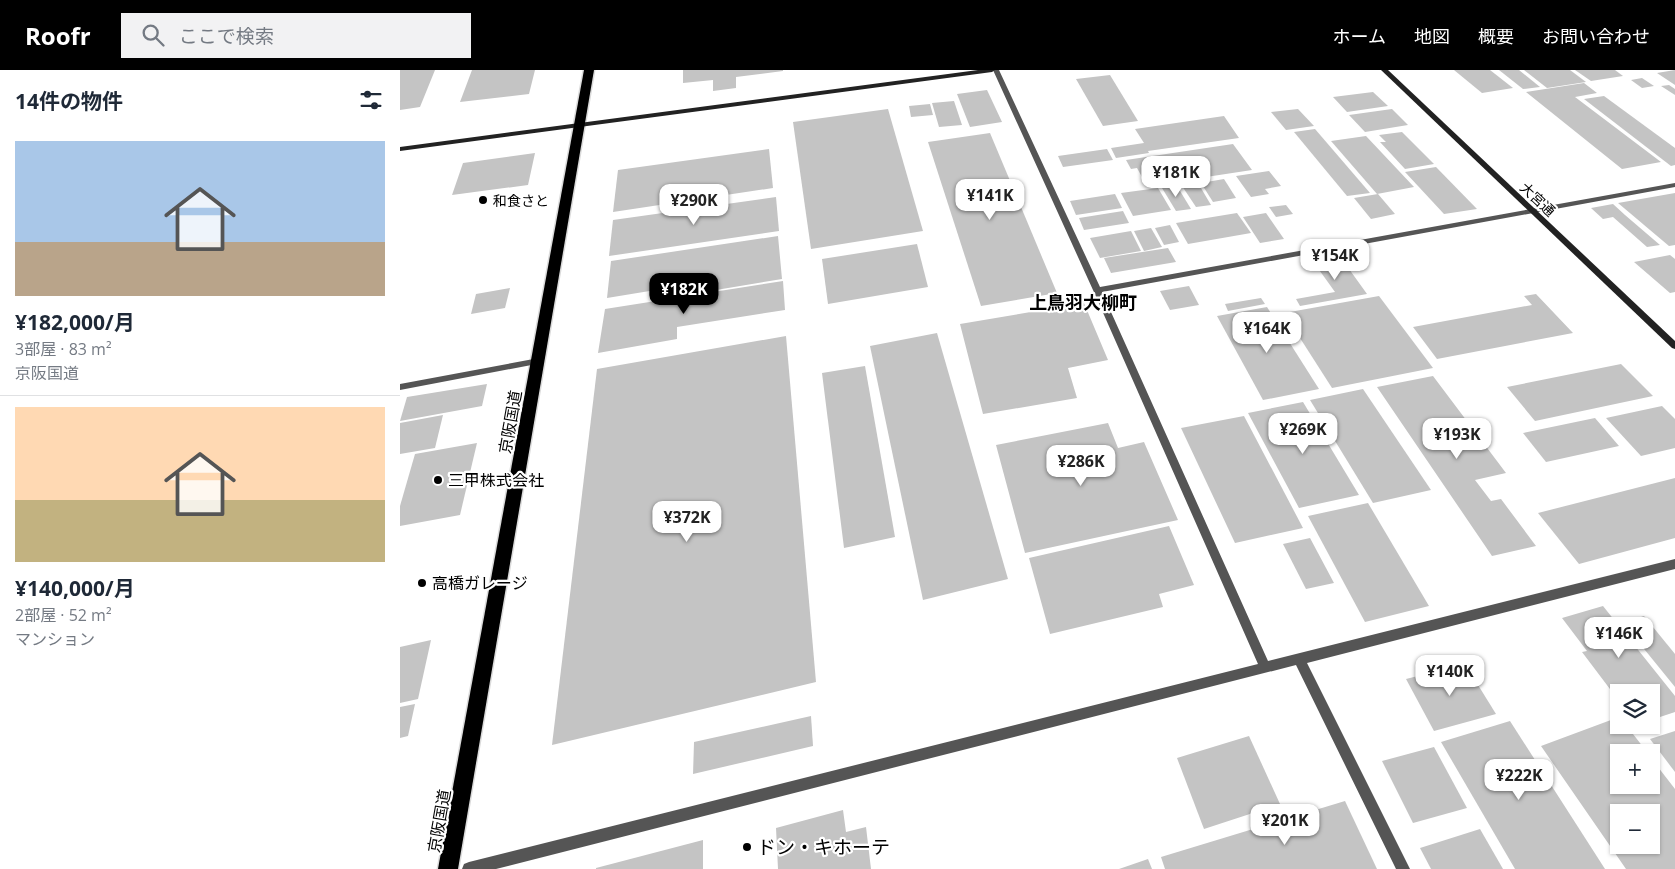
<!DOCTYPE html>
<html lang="ja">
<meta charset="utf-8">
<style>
body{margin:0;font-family:"Open Sans","Noto Sans JP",sans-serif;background:#f2f2f3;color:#1f2937;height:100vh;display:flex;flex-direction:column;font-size:19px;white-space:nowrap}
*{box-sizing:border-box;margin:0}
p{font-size:16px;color:#747a83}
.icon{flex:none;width:28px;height:28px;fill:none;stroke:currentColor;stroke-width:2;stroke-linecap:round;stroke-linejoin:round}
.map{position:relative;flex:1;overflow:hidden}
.side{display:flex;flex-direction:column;background:#fff;width:400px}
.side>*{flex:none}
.tools{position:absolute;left:1210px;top:614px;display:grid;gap:10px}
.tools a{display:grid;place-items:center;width:50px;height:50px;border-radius:0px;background:#fff;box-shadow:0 1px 4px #0004;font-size:25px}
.price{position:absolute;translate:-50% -42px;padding:0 11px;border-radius:10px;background:#fff;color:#222;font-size:16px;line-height:32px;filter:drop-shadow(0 1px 2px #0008)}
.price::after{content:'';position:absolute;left:50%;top:30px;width:15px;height:11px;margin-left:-8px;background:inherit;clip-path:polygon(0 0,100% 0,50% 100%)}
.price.current{background:#000;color:#fff}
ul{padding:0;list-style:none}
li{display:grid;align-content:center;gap:10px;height:265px;padding:0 15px}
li+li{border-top:1px solid #e0e1e3}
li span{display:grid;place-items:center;height:155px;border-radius:0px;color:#555}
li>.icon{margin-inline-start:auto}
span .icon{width:90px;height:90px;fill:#fffc;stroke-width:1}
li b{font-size:21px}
h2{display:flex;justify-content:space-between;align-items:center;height:60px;padding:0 15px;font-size:21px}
header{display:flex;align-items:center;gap:30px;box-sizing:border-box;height:70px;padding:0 25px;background:#000;color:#fff}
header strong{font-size:24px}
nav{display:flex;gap:28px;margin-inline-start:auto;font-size:18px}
.search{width:350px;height:45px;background:#f2f2f3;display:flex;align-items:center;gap:12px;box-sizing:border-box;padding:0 18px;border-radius:0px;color:#747a83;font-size:19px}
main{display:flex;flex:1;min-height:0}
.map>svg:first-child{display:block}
</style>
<header>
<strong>Roofr</strong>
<div class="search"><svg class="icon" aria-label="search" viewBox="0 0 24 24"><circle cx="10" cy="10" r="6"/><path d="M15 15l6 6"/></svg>ここで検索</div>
<nav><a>ホーム</a><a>地図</a><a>概要</a><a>お問い合わせ</a></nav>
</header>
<main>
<section class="side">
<h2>14件の物件<svg class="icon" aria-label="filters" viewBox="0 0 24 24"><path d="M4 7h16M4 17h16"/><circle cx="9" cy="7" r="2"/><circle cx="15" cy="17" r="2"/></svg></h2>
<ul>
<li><span style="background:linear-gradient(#a9c7e8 65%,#b9a48a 0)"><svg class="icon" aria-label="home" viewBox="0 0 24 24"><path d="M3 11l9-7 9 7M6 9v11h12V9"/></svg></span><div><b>¥182,000/月</b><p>3部屋 · 83 m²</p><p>京阪国道</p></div></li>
<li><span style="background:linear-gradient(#ffd9b3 60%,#c2b280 0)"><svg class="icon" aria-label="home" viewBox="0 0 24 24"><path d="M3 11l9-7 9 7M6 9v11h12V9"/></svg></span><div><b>¥140,000/月</b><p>2部屋 · 52 m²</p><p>マンション</p></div></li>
</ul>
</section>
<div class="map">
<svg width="1275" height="799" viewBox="0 0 1275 799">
<rect width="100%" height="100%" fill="#fff"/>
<g fill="#c4c4c4" fill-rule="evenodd">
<polygon points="0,0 35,0 20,37 0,40"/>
<polygon points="72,0 135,0 129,24 60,32"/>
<polygon points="283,0 383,0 383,1 336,7 336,18 313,21 313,10 283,13"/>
<polygon points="1054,0 1090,0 1113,18 1082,23"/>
<polygon points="1099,0 1119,0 1140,17 1123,19"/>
<polygon points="1124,0 1170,0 1186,12 1147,18"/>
<polygon points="1175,0 1215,0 1223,6 1191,11"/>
<polygon points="1275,0 1275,15 1257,3"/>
<polygon points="710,5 738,51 703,56 676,9"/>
<polygon points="1242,8 1254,16 1242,18 1231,10"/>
<polygon points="1184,13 1197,23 1175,27 1261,92 1222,99 1126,22"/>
<polygon points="1269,15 1275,19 1275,25 1261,16"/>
<polygon points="587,20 602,52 570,57 557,24"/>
<polygon points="973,22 988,36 947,42 933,27"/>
<polygon points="1204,26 1275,78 1275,95 1271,96 1184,29"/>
<polygon points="554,31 562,55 539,57 532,33"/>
<polygon points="530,34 533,45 511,47 509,36"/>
<polygon points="488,39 523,161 411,179 393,52"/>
<polygon points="898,39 914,56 886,60 871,42"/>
<polygon points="992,39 1008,55 965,62 949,45"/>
<polygon points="824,46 839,68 748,81 749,83 716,88 711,78 744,73 735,59"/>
<polygon points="915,59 970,123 947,126 894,62"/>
<polygon points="1002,62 1034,94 1005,99 980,72 986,72 979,65"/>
<polygon points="590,63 657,223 581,236 528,72"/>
<polygon points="966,66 1014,117 977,124 931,71"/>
<polygon points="833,74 852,100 747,116 737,98 731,99 726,90"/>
<polygon points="369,79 373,118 213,142 218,100"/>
<polygon points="707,79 713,90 663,97 658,86"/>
<polygon points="135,83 128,115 52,125 63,93"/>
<polygon points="1036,97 1077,139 1044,144 1005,102"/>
<polygon points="869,101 881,116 865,119 869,124 851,127 836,106"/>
<polygon points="824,109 836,128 813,132 801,113"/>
<polygon points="798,113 811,135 796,137 782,116"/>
<polygon points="777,116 791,139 776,141 762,118"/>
<polygon points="758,118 771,140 733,146 721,123"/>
<polygon points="1275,123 1275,175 1269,176 1218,133"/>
<polygon points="715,124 722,138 676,145 670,131"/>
<polygon points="978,124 995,144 971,149 954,128"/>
<polygon points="376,127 379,161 209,186 213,150"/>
<polygon points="1213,134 1225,145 1260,175 1247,177 1213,147 1203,149 1191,138"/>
<polygon points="886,135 893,144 876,147 869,137"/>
<polygon points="723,141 729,153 684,160 679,148"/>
<polygon points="837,143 851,163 788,174 776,153"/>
<polygon points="866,143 884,169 860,173 843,147"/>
<polygon points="770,155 779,172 764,175 755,158"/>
<polygon points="751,158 762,177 744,181 734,161"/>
<polygon points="731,161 741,181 700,188 690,168"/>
<polygon points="378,166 382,209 280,226 280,216 207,228 211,191"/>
<polygon points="517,174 528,217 428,234 422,189"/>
<polygon points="768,178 776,192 711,203 704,188"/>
<polygon points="939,185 967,224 900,236 896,229 935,222 912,190"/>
<polygon points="1270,185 1275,189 1275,222 1270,223 1234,192"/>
<polygon points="383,211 385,240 277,257 277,269 198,283 205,239"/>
<polygon points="789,216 799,235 770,240 760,221"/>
<polygon points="110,218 105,238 71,244 76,224"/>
<polygon points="1136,224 1173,263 1037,289 1013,257 1132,235 1124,226"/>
<polygon points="979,226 1033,298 932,318 884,243"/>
<polygon points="861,228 865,234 828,241 825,234"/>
<polygon points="684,233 708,290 668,298 677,328 583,344 560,254"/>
<polygon points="867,237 919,319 863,330 817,246"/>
<polygon points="537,263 608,509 523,530 470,276"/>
<polygon points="386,266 416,612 152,675 197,299"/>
<polygon points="1221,294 1253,326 1135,351 1107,317"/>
<polygon points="465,296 495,467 444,478 422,303"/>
<polygon points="1033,306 1106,403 1075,410 1091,431 1101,429 1136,476 1092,486 977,317"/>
<polygon points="87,314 82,336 0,351 7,327"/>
<polygon points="963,319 1031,420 973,433 910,330"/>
<polygon points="903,332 959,425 899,438 848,343"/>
<polygon points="1262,336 1275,349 1275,378 1241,386 1206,348"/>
<polygon points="43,345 35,378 0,384 0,353"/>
<polygon points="844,346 903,458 835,473 781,358"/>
<polygon points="1195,348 1219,376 1146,392 1123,363"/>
<polygon points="708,353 718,378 744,372 778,450 625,483 596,375"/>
<polygon points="77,373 60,445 0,456 0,436 15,384"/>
<polygon points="1275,408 1275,468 1179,494 1138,443"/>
<polygon points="968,433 1029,536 965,552 908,446"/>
<polygon points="769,456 794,515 759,524 763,537 650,564 629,488"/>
<polygon points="910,468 934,513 906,519 883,474"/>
<polygon points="1203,536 1275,626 1275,642 1251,650 1251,622 1219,622 1219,631 1182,582 1187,581 1162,548"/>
<polygon points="1244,546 1275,584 1275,617 1223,553"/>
<polygon points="31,570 18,629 0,633 0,577"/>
<polygon points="1065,594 1096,644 1034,661 1006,609"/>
<polygon points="15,634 8,666 0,668 0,637"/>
<polygon points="411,646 413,676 293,704 294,672"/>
<path d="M1219 647V655H1226L1247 682H1219V715H1251V688L1275 719V799H1226L1141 676ZM1219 742H1251V775H1219Z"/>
<polygon points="1110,651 1205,799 1115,799 1041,672"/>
<polygon points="1275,661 1275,702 1250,669"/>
<polygon points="849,666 880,734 804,759 777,688"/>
<polygon points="1034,677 1067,738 1013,753 982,691"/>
<polygon points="945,731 977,799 765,799 761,787"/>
<polygon points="443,740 446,762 466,757 471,799 378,799 376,758"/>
<polygon points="1080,759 1103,799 1031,799 1020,778"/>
<polygon points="303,770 303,799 196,799 196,798"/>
<polygon points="748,789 752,799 719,799"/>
</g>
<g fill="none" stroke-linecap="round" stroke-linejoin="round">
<g stroke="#dbdbdb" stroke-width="3">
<polygon id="highway" points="184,0 194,0 58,799 38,799"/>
</g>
<g fill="#555" fill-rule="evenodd">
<polygon points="593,0 599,0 700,217 1275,113 1275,117 702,222 868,591 1275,489 1275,499 907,593 1010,799 996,799 896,595 96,799 62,799 64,794 69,792 858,594 693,220"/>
<polygon points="139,288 142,289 143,291 142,293 0,320 0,314"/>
</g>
<g fill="#222" fill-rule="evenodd">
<polygon points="578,0 595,0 592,2 0,81 0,77"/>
<polygon points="981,0 988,0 1275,271 1275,279 1272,278"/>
</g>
<use href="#highway" fill="#000" fill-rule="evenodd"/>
</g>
<g fill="#000" stroke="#fff" stroke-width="2">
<circle cx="83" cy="130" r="5"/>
<circle cx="38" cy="410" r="5"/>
<circle cx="22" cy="513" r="5"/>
<circle cx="347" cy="777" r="5"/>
</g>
<g text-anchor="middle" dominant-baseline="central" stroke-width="4.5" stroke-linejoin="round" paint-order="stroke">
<g font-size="14" fill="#000" stroke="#fff">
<text transform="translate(1138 129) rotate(43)">大宮通</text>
</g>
<g font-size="14" fill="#000" stroke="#fff" text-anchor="start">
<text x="93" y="130">和食さと</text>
</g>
<g font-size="16" fill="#000" stroke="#fff">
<text transform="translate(110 352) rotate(-80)">京阪国道</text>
<text transform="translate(39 751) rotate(-80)">京阪国道</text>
</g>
<g font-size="16" fill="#000" stroke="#fff" text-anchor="start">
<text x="48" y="410">三甲株式会社</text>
<text x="32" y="513">高橋ガレージ</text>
</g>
<g font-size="18" font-weight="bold" fill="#000" stroke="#fff">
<text x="683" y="232">上鳥羽大柳町</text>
</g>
<g font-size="19" fill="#000" stroke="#fff" text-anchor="start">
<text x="357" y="777">ドン・キホーテ</text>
</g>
</g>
</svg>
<div class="tools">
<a><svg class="icon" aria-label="layers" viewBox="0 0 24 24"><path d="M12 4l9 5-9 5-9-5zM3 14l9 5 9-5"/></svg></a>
<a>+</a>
<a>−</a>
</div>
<b class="price" style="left:776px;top:128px">¥181K</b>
<b class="price" style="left:590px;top:151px">¥141K</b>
<b class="price" style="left:294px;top:156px">¥290K</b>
<b class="price" style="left:935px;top:211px">¥154K</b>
<b class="price current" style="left:284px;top:245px">¥182K</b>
<b class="price" style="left:867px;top:284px">¥164K</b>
<b class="price" style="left:903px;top:385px">¥269K</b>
<b class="price" style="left:1057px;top:390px">¥193K</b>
<b class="price" style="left:681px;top:417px">¥286K</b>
<b class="price" style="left:287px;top:473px">¥372K</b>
<b class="price" style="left:1219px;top:589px">¥146K</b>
<b class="price" style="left:1050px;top:627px">¥140K</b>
<b class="price" style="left:1119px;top:731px">¥222K</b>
<b class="price" style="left:885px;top:776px">¥201K</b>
</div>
</main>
